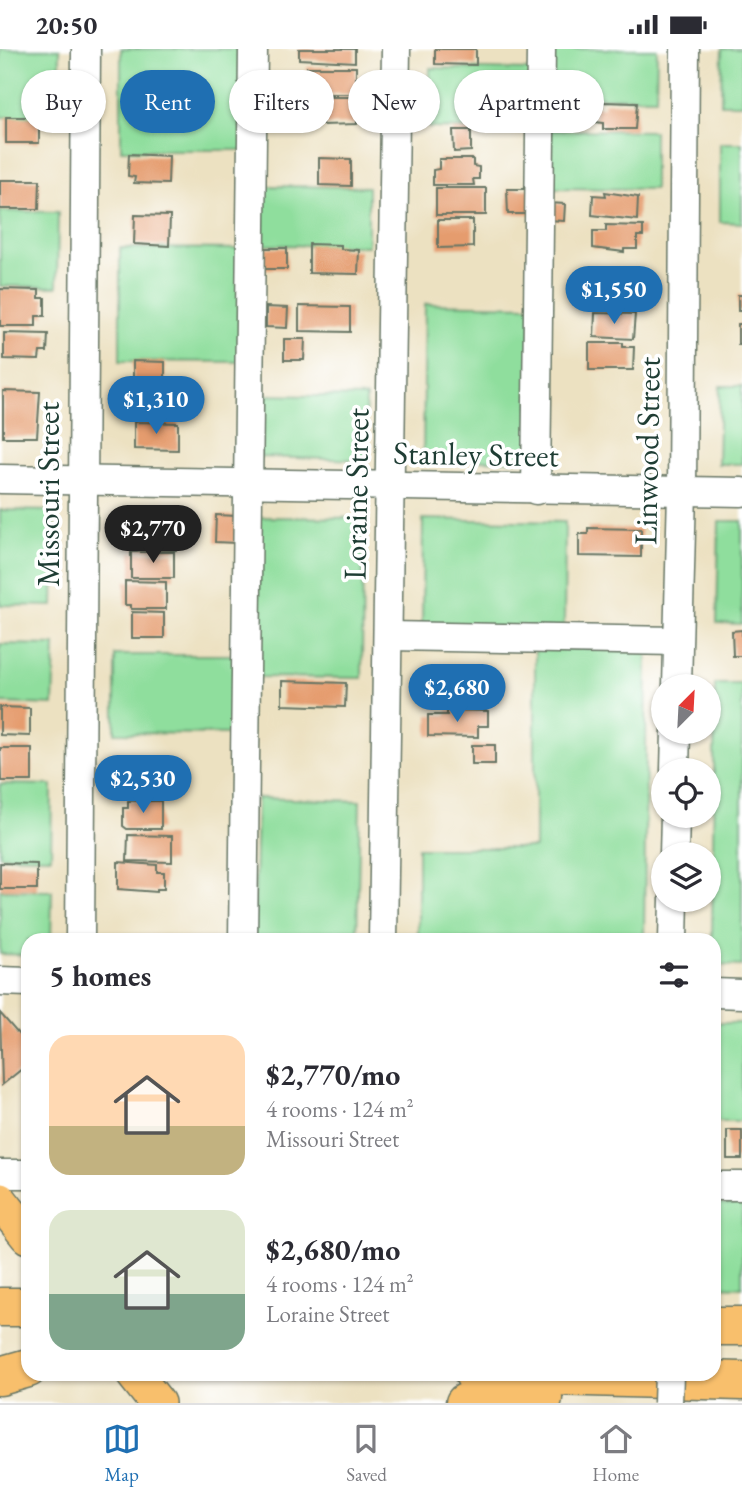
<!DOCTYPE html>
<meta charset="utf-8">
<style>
body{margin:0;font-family:"EB Garamond",serif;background:#f7f7f7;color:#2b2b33;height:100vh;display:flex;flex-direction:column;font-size:26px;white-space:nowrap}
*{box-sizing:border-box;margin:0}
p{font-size:23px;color:#7c7c81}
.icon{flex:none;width:38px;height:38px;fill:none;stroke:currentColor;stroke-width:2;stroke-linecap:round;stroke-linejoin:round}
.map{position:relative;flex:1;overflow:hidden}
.drawer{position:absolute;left:21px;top:884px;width:700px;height:448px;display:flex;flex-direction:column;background:#fff;border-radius:21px;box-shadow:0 2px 5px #0004}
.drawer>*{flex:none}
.guide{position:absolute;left:21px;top:21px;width:700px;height:63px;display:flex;gap:14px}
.needle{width:46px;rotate:24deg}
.tools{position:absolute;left:651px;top:625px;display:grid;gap:14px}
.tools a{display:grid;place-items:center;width:70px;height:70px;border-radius:50%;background:#fff;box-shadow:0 2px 5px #0004;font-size:35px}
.price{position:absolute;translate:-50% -60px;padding:0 16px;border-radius:24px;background:#1f6fb2;color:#fff;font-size:23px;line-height:46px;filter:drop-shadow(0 2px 4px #0008)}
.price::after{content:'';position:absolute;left:50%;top:42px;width:21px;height:16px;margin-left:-10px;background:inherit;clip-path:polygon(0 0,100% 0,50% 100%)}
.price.current{background:#222;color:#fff}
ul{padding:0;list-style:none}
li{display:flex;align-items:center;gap:21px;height:175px;padding:0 28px}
li span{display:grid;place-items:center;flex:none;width:196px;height:140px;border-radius:21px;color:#555}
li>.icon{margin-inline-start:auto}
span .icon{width:84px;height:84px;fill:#fffc;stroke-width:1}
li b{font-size:30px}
h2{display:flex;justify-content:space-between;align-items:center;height:84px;padding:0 28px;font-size:30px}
.pill{padding:0 24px;border-radius:32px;background:#fff;box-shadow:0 2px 5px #0004;font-size:24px;line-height:63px}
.pill.current{background:#1f6fb2;color:#fff}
.status{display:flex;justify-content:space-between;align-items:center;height:49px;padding:0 35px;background:#fff;direction:ltr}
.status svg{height:19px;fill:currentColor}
.tabs{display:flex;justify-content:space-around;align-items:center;height:98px;border-top:2px solid #e1e1e2;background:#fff;font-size:19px;color:#7c7c81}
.tabs a{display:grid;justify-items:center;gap:4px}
.tabs .current{color:#1f6fb2}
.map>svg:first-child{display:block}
</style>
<div class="status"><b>20:50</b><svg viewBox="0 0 49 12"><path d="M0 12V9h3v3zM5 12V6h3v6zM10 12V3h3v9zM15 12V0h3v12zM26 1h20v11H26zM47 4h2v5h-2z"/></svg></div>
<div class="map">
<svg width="742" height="1354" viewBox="0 0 742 1354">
<rect width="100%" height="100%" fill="#fff"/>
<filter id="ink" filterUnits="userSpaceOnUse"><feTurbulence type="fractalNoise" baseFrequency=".0143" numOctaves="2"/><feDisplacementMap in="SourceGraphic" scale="14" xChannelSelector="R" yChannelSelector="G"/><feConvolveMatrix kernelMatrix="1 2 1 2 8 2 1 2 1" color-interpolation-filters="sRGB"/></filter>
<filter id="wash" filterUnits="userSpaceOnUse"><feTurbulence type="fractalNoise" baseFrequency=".00686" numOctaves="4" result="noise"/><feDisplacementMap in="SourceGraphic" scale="28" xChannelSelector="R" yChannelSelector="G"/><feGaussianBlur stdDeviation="1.57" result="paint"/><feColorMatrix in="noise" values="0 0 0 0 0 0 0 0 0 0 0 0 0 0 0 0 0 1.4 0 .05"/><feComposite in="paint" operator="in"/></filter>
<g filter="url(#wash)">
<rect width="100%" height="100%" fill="#ece1c1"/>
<g fill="#8fde9d" stroke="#578e68" stroke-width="2">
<polygon points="0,0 60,0 59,69 0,68"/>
<rect x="121" y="0" width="123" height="101"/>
<polygon points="550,0 657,0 656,49 549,48"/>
<polygon points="722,0 742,0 742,55 721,55"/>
<polygon points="430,19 533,21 532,81 429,79"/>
<polygon points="549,81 654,82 654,140 549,139"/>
<polygon points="720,94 742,94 742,174 720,173"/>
<polygon points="263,137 368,138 368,197 262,196"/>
<polygon points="0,162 58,163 57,238 0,237"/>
<polygon points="120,199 242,200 242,313 120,312"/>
<polygon points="425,255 531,257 529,412 423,410"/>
<polygon points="720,337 742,337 742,415 718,415"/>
<polygon points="262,346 366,348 365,411 260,408"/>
<polygon points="0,461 55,462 53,557 0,556"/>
<polygon points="258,468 363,469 362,629 257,628"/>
<polygon points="423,470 565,473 564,579 422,577"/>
<polygon points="719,472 742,472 742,575 717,574"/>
<polygon points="0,595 55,596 53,656 0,654"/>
<polygon points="535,599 647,600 644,891 418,891 418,799 535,799"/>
<polygon points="115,606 235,606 235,685 115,684"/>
<polygon points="715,635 742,635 742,917 714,916 714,891 712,891"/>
<polygon points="0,735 52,736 51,808 0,807"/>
<polygon points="257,749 360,752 357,891 254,891"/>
<polygon points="0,841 52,842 51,891 28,891 28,906 0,905"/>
<rect x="714" y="974" width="28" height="98"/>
<polygon points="742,1155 742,1238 714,1237 714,1156"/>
</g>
<g id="blocks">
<g fill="#e59c6e">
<polygon points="299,0 355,0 355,13 299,10"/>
<polygon points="435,0 476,0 476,16 435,15"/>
<polygon points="307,18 356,18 356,45 306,45"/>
<polygon points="322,48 357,48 357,75 322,76"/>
<polygon points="603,53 637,54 635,80 603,80 603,74 595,73 595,58 603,58"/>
<rect x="6" y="68" width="33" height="26"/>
<polygon points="453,81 471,81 471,102 454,103"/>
<polygon points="129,105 169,107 168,135 134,134 135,128 128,127"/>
<polygon points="319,109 351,110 351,137 319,136"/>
<polygon points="439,110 473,110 473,117 479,118 479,130 473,130 474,136 433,136 433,121 439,120"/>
<polygon points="0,131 40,131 39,160 0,160"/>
<rect x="436" y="139" width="50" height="27"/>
<polygon points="507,140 531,140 531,165 508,165"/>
<polygon points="605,143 638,148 637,171 592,166 593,146 606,147"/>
<polygon points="549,154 565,155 564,172 549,171"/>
<polygon points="135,166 170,167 169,197 134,195"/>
<polygon points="438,171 473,171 473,198 438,199"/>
<polygon points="606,176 643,177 643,187 637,187 637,200 624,200 624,203 593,199 593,182 606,182"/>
<polygon points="309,195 341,196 341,200 359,201 358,225 309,224"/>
<polygon points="265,199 287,199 287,220 264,220"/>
<polygon points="0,240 39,241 39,249 45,249 45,267 36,267 36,277 0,277"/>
<rect x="738" y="246" width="4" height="16"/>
<polygon points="299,257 350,258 350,283 299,282"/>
<polygon points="266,258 288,259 287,279 266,278"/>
<polygon points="595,264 635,265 633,290 594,288"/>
<rect x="738" y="275" width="4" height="20"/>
<polygon points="4,284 48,285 47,303 40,303 39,311 4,310"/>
<polygon points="284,290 305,290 304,311 284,311"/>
<polygon points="589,294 623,294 623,298 634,298 633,321 589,321"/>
<polygon points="133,312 165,313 165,338 133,337"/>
<polygon points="3,342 40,343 37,388 3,388"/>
<polygon points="135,344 167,345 166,370 134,370"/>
<polygon points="134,373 178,374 178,401 134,400"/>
<polygon points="216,466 237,467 236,494 215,493"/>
<polygon points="131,468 177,468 176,501 131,500"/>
<polygon points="588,479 641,480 641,508 579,507 579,485 588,485"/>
<rect x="131" y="503" width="43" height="26"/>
<polygon points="125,532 166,533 166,560 131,560 131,556 125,556"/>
<polygon points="132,563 164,564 164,589 132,589"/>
<polygon points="742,581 742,607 733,607 732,582"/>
<polygon points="282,632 346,634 345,658 282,656"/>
<polygon points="433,632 477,632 477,658 433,659"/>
<polygon points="0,658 30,659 30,687 0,686"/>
<polygon points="447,661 488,662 488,677 478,677 478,688 428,687 428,666 447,666"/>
<rect x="472" y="696" width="23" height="19"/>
<polygon points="0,699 32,699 32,732 1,732"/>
<polygon points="128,752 161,752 161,780 127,780 123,777 123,759 128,759"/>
<polygon points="128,786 172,787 172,813 127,812"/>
<polygon points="118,813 157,816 157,823 164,823 164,840 157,840 157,843 118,840"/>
<polygon points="0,814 37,815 37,840 0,840"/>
<polygon points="0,964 19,986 28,979 28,1015 2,1036"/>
<rect x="727" y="1081" width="15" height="29"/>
</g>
</g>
</g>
<g filter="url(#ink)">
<use href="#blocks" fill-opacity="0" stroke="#677665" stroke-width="2"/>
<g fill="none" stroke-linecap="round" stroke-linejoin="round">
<g stroke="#677665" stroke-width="31">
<g id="minor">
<polyline points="0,430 742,443"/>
<polyline points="536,441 541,0"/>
<polyline points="389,587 677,592"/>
<polyline points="677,637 682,442 685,0"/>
<polyline points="675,721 676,682"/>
<polyline points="674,805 675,766"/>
<polyline points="80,891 86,0"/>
<polyline points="243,891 253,0"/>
<polyline points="383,891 396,0"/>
<polyline points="673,891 674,850"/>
<polyline points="0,932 28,933"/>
<polyline points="714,944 742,945"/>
<polyline points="0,1125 28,1125"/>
<polyline points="714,1137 742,1137"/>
</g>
</g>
<g stroke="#677665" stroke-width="38">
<g id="major">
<polyline points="0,1152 28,1187"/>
<polyline points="134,1325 157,1354"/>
</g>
</g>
<g stroke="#677665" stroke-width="41">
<g id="highway">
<polyline points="0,1258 28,1258"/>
<polyline points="714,1277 742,1277"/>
<polyline points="474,1325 742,1332"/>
<polyline points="0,1327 28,1319"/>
<polyline points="465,1354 543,1349"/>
</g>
</g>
<use href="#minor" stroke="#fff" stroke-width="28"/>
<use href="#major" stroke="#f8bf6c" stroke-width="35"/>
<use href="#highway" stroke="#f8bf6c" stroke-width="38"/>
<g stroke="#677665" stroke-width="31" stroke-linecap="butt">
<polyline id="minor-bridge" points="668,1354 669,1325"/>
</g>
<use href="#minor-bridge" stroke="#fff" stroke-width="28"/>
</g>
</g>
<g text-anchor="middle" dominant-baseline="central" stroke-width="7" stroke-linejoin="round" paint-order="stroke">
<g font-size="32" fill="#1f3d34" stroke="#fff">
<text transform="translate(647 402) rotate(-89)">Linwood Street</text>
<text transform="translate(476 405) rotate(1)">Stanley Street</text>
<text transform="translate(48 445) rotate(-90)">Missouri Street</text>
<text transform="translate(356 445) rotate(-89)">Loraine Street</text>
</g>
</g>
</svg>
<div class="tools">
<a><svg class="needle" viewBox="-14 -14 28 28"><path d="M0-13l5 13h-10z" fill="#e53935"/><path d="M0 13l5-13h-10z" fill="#7c7c81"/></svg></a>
<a><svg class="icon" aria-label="locate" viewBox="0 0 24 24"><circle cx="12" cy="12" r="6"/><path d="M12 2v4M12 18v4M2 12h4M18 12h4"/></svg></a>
<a><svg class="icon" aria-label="layers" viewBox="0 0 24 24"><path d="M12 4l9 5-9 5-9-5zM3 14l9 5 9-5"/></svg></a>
</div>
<b class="price" style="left:614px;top:277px">$1,550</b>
<b class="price" style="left:156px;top:387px">$1,310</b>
<b class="price current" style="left:153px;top:516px">$2,770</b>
<b class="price" style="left:457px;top:675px">$2,680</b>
<b class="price" style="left:143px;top:766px">$2,530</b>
<div class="guide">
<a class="pill">Buy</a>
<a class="pill current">Rent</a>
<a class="pill">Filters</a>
<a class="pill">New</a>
<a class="pill">Apartment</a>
</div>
<section class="drawer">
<h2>5 homes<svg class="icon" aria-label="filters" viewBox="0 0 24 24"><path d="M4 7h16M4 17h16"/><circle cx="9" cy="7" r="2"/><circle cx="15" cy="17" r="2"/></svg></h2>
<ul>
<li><span style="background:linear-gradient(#ffd9b3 65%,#c2b280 0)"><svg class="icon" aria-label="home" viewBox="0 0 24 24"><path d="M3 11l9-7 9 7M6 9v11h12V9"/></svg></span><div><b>$2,770/mo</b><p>4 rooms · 124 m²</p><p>Missouri Street</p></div></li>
<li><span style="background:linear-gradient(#dfe7d0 60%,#7fa58c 0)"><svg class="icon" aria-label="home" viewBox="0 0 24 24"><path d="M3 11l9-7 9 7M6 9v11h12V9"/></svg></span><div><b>$2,680/mo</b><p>4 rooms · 124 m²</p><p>Loraine Street</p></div></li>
</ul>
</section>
</div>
<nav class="tabs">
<a class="current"><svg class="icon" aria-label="map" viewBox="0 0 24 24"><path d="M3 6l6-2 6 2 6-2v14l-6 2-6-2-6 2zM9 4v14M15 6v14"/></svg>Map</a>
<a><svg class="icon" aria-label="saved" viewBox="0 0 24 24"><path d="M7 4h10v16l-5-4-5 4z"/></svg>Saved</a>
<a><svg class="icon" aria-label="home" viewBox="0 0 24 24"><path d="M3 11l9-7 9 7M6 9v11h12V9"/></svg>Home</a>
</nav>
